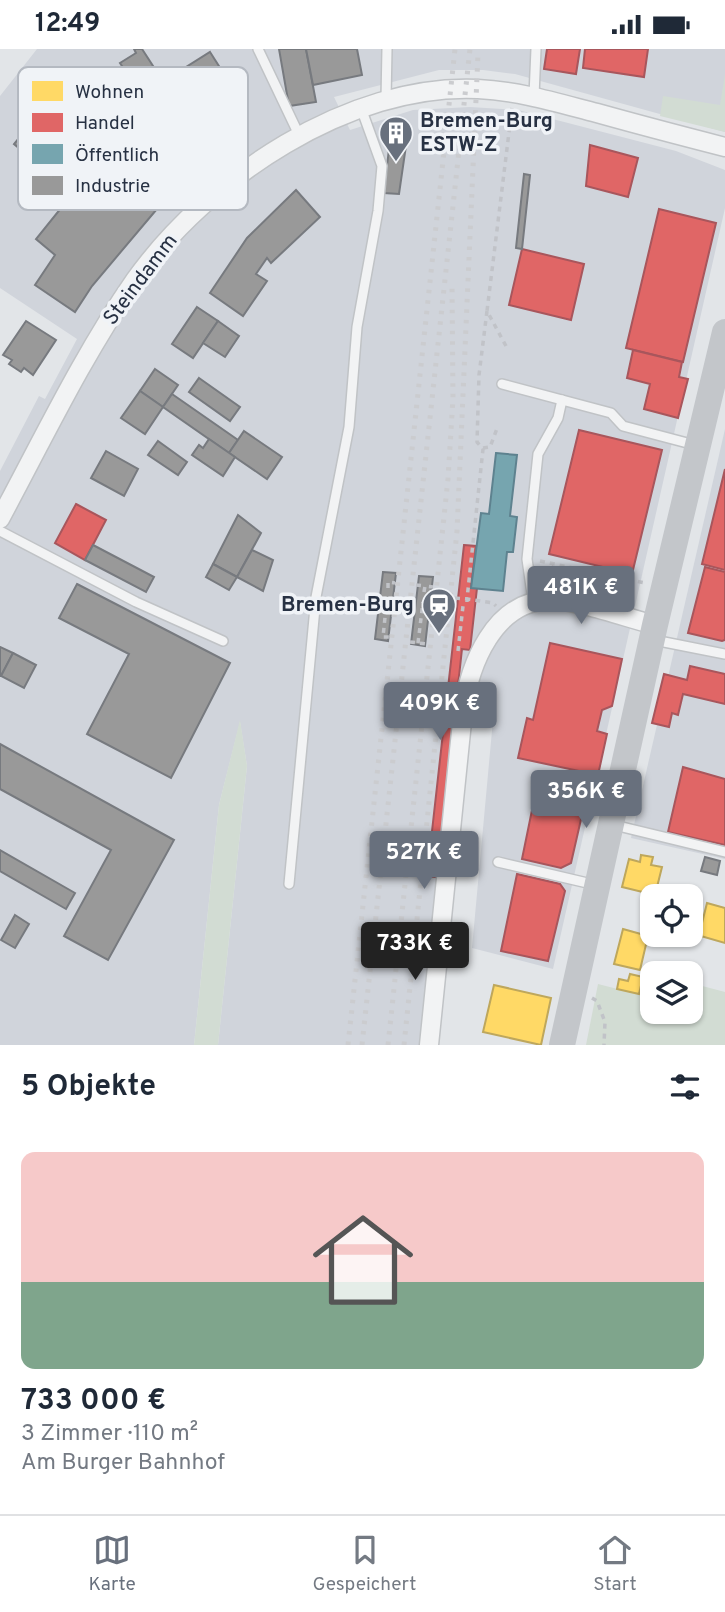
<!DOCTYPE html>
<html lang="de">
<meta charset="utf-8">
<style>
body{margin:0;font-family:Overpass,sans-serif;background:#f6f6f7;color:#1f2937;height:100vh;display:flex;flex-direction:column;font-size:26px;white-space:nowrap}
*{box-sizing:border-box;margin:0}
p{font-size:23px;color:#747a83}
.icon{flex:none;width:38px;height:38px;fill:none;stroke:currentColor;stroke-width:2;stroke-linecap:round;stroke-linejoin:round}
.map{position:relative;height:996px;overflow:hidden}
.side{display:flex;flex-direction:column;background:#fff;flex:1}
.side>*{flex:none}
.fabs{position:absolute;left:640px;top:835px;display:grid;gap:14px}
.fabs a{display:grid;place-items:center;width:63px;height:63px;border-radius:14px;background:#fff;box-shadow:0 2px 5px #0004;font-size:35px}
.price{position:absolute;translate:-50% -60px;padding:0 16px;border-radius:7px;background:#68707d;color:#fff;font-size:23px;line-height:46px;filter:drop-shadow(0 2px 4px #0008)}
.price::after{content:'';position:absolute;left:50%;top:42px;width:21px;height:16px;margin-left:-10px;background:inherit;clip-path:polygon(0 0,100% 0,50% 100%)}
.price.current{background:#222;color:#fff}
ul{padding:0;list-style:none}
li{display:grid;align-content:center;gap:14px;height:371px;padding:0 21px}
li span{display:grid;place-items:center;height:217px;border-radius:14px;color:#555}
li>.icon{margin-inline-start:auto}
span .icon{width:126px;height:126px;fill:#fffc;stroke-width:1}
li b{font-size:30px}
h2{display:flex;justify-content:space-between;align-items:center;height:84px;padding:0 21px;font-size:30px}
.status{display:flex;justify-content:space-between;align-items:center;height:49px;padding:0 35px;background:#fff;direction:ltr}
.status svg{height:19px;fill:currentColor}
.tab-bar{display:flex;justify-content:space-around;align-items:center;height:98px;border-top:2px solid #e0e1e3;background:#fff;font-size:19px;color:#747a83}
.tab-bar a{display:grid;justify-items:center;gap:4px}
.tab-bar .current{color:#68707d}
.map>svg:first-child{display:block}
</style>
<div class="status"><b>12:49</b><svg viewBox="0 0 49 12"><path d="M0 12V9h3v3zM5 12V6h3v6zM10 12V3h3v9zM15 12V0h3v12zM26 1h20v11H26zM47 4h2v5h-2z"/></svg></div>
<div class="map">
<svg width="725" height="996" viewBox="0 0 725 996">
<rect width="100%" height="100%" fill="#e2e5e8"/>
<g fill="#d0d4db">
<polygon points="37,0 725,0 725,83 515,25 483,21 439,21 334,48 350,81 413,61 470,58 518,61 676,102 725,121 725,159 553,920 472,899 494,660 459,651 419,996 218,996 247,717 240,673 219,756 194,996 0,996 0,422 39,347 45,350 77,290 0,239 0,47"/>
<polygon points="725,380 725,810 631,789"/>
</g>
<g fill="#d2dcd3">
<polygon points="725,25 725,83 660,67 663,47 720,56"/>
<polygon points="240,671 247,717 218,996 194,996 219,756"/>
<polygon points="691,934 725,943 725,996 586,996 598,935 653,949 653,962 691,962"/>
</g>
<g fill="#ffd966" stroke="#bea75c" stroke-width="2">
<polygon points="641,806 653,808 651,816 662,818 655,846 622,838 629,810 640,813"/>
<polygon points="707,854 725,859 725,894 694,885 697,873 702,874"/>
<polygon points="623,880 648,887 640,921 614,915"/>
<polygon points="630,925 643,928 639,945 617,940 619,930 628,932"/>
<polygon points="494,936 551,949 541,996 483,983"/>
</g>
<g fill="#e06666" stroke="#a8565c" stroke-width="2">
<polygon points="547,0 580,0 576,25 544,20"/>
<polygon points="585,0 648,0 644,28 583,19"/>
<polygon points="590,96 638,109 628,148 586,137"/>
<polygon points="659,160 716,174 683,313 626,299"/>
<polygon points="522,200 584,215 571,271 509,256"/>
<polygon points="633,301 682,313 679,328 688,330 678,369 644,360 650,335 627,329"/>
<polygon points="579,381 662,401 632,525 549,505"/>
<polygon points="725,420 725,521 702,515"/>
<polygon points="76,455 106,471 85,511 55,494"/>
<polygon points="464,496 476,497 471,539 477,539 470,601 462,600 437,828 427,827"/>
<polygon points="553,518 622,534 620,542 552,526"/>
<polygon points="705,518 725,523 725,591 722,592 688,584"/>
<polygon points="550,594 622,610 612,657 602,661 597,682 607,685 598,726 518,709 527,669 533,671"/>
<polygon points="690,617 725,625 725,655 683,645 678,666 672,664 669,678 652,674 664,625 687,631"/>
<polygon points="683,718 725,730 725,796 668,783"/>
<polygon points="539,727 580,737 587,744 571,814 561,819 522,810"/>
<polygon points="517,825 560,835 565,842 548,912 501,902"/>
</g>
<polygon fill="#76a5af" stroke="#5e828f" stroke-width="2" points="496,404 517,406 510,467 517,468 513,503 507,503 503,542 471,539 481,464 489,465"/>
<g fill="#999" stroke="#777a7f" stroke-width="2">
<polygon points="134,0 142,0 205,97 168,121 160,109 153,114 116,58 139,43 120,14 136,4"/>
<polygon points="279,0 306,0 316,53 289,57"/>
<polygon points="306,0 357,0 362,26 313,36"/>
<polygon points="210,3 245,58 202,85 167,30"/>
<polygon points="41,62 82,96 55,129 14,95"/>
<polygon points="391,82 408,83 399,145 384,144"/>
<polygon points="125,123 162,154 92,237 75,263 35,236 55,206 36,190 74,143 94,160"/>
<polygon points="524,125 530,126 522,200 516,199"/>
<polygon points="296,141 320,168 271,214 267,209 256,225 267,232 243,267 210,244 247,189"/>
<polygon points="197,258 218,272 193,309 172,295"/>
<polygon points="26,272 56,291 33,326 24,319 21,323 9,315 12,311 3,306"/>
<polygon points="218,272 239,287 225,308 203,294"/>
<polygon points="155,320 178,336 163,358 140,342"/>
<polygon points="199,329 240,358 230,372 189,343"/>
<polygon points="140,342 163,358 145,385 121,369"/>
<polygon points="172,345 238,391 229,404 163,358"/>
<polygon points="244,382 282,408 267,430 229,404"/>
<polygon points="209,390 235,408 223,427 192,406 199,396 203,399"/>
<polygon points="158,392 187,413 178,426 148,406"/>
<polygon points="106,402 138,420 124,447 91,429"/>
<polygon points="238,466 261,484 237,528 213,515"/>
<polygon points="93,496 154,528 146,543 85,511"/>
<polygon points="252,501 273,511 263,542 237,528"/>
<polygon points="213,515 237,528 229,541 206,528"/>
<polygon points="383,523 396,524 388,592 375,590"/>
<polygon points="419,527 433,528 425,597 411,595"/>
<polygon points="77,535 230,614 171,729 87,685 129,605 59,569"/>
<polygon points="0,598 13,604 1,627 0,627"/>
<polygon points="13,604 36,616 24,639 1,627"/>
<polygon points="0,695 174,791 108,911 64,887 111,801 0,740"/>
<polygon points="0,801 75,844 66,860 0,822"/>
<polygon points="705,808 720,812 717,826 701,822"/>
<polygon points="15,866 29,875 15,899 1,891"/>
</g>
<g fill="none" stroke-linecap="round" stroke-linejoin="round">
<g stroke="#c0c3c6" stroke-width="12">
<g id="service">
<polyline points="258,0 300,88"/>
<polyline points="534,47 536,0"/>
<polyline points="386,50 387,0"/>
<polyline points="502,335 611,364 623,377 695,396"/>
<polyline points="0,482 136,553 223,592"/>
<polyline points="533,552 527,510 538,405 558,369 562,351"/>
<polyline points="654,591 725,605"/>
<polyline points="614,776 725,803"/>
<polyline points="498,813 596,836"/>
<polyline points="289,835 316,548 349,378 357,278 378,162 382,117 361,59"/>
</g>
</g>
<g stroke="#c0c3c6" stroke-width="21">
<g id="minor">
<path d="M0 470C43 390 83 306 135 231 208 129 349 34 478 40 519 42 558 54 597 64 640 76 682 87 725 98"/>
<path d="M429 996 463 663C469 616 494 551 551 551 578 551 627 569 655 576"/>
</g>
</g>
<g stroke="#c1c3c8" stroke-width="3.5" stroke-dasharray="5 5" stroke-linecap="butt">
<polyline points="487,262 479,326 477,393 483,400 467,550 493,554 496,557"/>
<polyline points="506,297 487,262 512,59"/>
<polyline points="483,399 490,398 498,377"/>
<polyline points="540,512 645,534"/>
<polyline points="416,536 425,537"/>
<polyline points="388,539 388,533 395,534"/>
<polyline points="424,543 425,537 433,538"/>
<polyline points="387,549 383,588 389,588"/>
<polyline points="455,549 467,550 467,554"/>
<polyline points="410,593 427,595"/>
<polyline points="418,594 423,553"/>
<polyline points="458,602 463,557"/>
<polyline points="592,949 597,952 605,973 604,996"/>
</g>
<use href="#service" stroke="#f2f3f4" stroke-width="9"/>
<use href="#minor" stroke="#f2f3f4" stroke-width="18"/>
<polyline stroke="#c3c6ca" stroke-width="26" points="562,996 655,576 725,283"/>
<g stroke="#cbcccf" stroke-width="5" stroke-dasharray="3.5 7" stroke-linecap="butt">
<polyline points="348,996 455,0"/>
<polyline points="362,996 470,0"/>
<polyline points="388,996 448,430 453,349 452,238"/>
<polyline points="404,996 457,482 478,5"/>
</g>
</g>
<defs>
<g id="building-pin" transform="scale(1.75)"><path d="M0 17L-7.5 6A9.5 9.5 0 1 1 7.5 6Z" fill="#68707d" stroke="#f0f3f7"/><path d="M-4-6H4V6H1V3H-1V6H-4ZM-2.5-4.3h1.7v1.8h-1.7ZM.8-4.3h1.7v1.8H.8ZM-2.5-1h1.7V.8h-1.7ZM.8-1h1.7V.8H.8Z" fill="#fff"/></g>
<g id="station-pin" transform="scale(1.75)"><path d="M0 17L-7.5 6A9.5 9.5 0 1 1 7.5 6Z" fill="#68707d" stroke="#f0f3f7"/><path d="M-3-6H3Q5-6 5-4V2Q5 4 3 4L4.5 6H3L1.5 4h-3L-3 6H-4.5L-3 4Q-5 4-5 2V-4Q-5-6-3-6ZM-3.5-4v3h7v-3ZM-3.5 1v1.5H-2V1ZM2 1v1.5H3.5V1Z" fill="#fff"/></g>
</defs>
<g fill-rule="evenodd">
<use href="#building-pin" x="396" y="84"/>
<use href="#station-pin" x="439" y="556"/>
</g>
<g text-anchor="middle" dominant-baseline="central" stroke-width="7" stroke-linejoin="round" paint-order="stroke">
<g font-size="21" font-weight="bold" fill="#273143" stroke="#f0f3f7" text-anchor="start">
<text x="420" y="72">Bremen-Burg<tspan x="420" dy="24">ESTW-Z</tspan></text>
<text x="414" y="556" text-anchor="end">Bremen-Burg</text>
</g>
<g font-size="21" fill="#273143" stroke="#f0f3f7">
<text transform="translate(141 231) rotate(-53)">Steindamm</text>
</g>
</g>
<rect x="18" y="18" width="230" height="143" rx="10" fill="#f0f3f7" stroke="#b4b9c1" stroke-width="2"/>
<rect x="32" y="32" width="31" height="20" fill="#ffd966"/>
<rect x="32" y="64" width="31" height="19" fill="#e06666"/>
<rect x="32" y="95" width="31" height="20" fill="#76a5af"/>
<rect x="32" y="127" width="31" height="19" fill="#999"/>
<g font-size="19" fill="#273143">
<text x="75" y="49">Wohnen</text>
<text x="75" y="80">Handel</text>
<text x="75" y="112">Öffentlich</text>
<text x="75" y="143">Industrie</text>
</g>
</svg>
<div class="fabs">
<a><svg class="icon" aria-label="locate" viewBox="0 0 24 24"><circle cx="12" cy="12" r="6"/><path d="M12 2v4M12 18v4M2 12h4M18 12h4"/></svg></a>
<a><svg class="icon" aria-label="layers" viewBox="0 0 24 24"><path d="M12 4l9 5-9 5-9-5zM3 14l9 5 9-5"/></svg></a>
</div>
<b class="price" style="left:581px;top:577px">481K €</b>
<b class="price" style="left:440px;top:693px">409K €</b>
<b class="price" style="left:586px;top:781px">356K €</b>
<b class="price" style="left:424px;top:842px">527K €</b>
<b class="price current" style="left:415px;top:933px">733K €</b>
</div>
<section class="side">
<h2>5 Objekte<svg class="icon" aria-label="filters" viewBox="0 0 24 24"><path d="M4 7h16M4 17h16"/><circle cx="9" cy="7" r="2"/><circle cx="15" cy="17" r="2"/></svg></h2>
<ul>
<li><span style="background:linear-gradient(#f6c9c9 60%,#7fa58c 0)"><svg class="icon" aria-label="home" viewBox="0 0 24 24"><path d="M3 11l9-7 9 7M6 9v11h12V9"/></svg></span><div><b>733 000 €</b><p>3 Zimmer · 110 m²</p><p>Am Burger Bahnhof</p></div></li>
</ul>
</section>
<nav class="tab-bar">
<a class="current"><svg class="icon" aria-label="map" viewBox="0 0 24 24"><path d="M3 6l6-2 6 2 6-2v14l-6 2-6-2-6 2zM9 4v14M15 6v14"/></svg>Karte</a>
<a><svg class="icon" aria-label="saved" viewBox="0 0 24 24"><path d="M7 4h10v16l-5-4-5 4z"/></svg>Gespeichert</a>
<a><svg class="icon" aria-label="home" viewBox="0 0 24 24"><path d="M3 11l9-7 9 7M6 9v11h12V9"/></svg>Start</a>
</nav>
